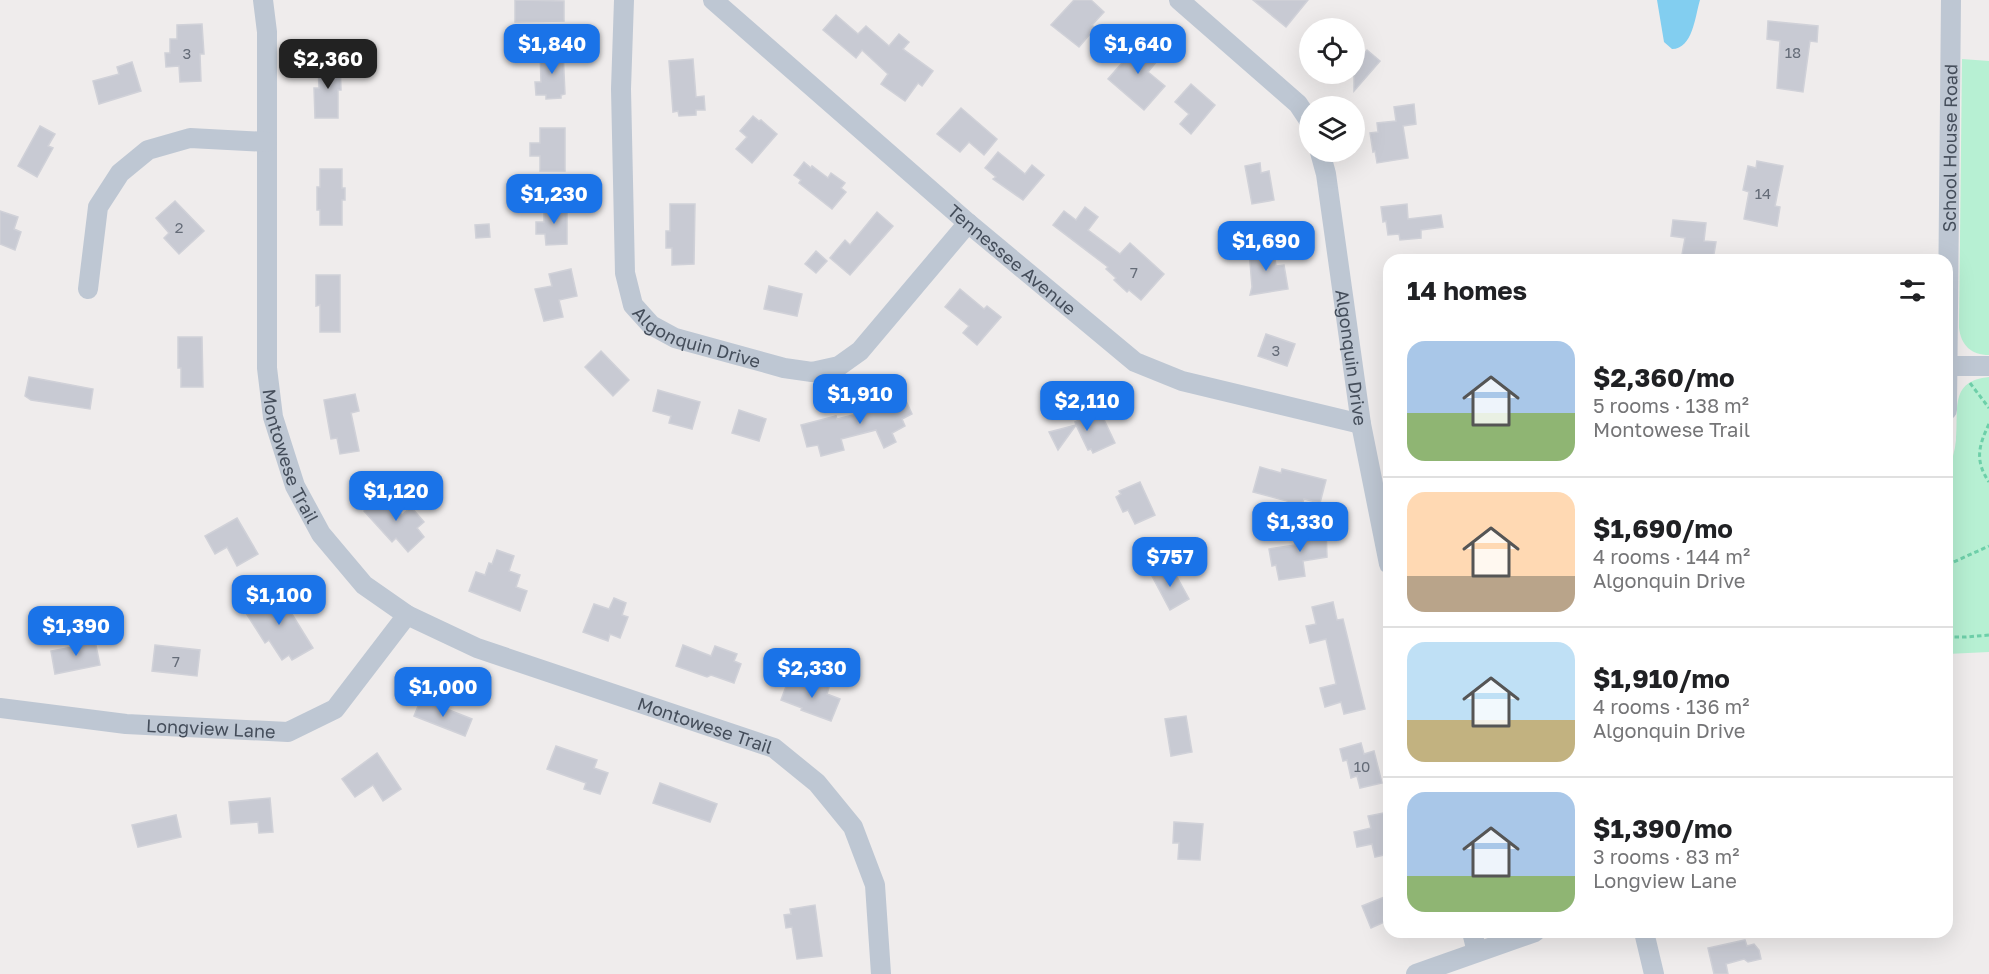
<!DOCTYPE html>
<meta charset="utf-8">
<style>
body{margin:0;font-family:"Golos Text",sans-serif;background:#f2f2f2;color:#202124;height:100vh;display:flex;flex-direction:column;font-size:22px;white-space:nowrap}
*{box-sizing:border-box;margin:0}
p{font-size:20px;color:#757577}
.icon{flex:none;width:33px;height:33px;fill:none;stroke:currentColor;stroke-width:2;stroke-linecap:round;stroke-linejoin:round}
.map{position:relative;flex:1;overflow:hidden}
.drawer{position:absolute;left:1383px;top:254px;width:570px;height:684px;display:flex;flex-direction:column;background:#fff;border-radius:18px;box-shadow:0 6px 24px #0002}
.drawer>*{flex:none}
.buttons{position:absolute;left:1299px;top:18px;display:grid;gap:12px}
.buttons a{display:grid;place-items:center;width:66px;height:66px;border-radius:50%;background:#fff;box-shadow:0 6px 24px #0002;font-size:30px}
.price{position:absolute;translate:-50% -51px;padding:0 14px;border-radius:12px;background:#1a73e8;color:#fff;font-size:20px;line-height:39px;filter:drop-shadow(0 2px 3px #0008)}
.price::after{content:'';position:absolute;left:50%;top:36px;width:18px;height:14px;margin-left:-9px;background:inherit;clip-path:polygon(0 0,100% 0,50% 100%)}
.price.selected{background:#222;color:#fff}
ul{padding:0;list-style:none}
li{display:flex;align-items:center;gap:18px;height:150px;padding:0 24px}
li+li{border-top:2px solid #e0e0e0}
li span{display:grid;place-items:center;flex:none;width:168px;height:120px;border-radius:18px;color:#555}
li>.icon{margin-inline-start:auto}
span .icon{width:72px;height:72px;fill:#fffc;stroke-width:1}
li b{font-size:26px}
h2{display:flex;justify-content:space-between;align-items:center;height:72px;padding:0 24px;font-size:26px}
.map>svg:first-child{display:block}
</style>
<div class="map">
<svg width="1989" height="974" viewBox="0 0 1989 974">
<rect width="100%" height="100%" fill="#efecec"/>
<g fill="#b7f0d3">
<path d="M1962 59 1989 61V355C1971 355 1961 345 1959 328Z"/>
<path d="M1989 377V652L1947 654V472C1952 461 1955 451 1956 440 1959 409 1949 381 1989 377Z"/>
</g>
<path fill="#82cef0" d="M1657 0H1700C1695 16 1693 49 1672 49L1664 42Z"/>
<g fill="#c8cad3" stroke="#d0d1d8" stroke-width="1.5">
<polygon points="515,0 564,1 564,21 515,22"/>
<polygon points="1074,0 1091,0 1104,12 1092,25 1095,28 1079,47 1051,25"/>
<polygon points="1253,0 1308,0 1286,27"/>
<polygon points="836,15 858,34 866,26 889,46 899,34 909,42 903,49 933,71 922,86 918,83 905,101 881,84 888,74 862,50 856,58 823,30"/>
<polygon points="1768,21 1818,26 1817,42 1810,41 1803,92 1777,88 1780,41 1767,39"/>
<polygon points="202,24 204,54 200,54 201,81 180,82 179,66 166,67 165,53 170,53 170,39 177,39 177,25"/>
<polygon points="1142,40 1161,56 1148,72 1165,86 1144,110 1108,79 1122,63 1118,60 1133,42 1137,46"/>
<polygon points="1367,50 1380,61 1354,91 1354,53 1361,58"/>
<polygon points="563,51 565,94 561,95 561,98 546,99 546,95 536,95 535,82 541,82 540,52"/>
<polygon points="693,59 696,97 704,96 705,110 696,110 696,115 679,116 678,111 673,112 669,61"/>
<polygon points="340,61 341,90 338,90 338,118 315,118 314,88 319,88 318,62"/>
<polygon points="132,62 141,91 99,104 93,81 119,74 117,67"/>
<polygon points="1191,84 1215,105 1191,134 1180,124 1189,114 1175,102"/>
<polygon points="1414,104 1416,124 1403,126 1408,158 1377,163 1375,151 1373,152 1370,133 1378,132 1377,123 1396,121 1394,107"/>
<polygon points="961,108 997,139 984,155 969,142 960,152 937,134"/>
<polygon points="753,116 759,121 761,120 777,134 752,163 736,149 747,137 740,131"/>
<polygon points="40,126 55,134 48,146 53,148 37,177 18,166"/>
<polygon points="540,128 565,128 565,171 540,171 540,156 530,156 530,143 540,143"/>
<polygon points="998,152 1025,174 1032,165 1044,175 1023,200 993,179 996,177 985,168"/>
<polygon points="1757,161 1783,166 1775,206 1780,207 1777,226 1744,219 1749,192 1743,190 1748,166 1756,168"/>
<polygon points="804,162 811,168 812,166 828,178 831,173 845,183 841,188 846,192 832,209 799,183 801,180 794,175"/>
<polygon points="1260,163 1261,173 1269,171 1274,200 1252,204 1245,166"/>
<polygon points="320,169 342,169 342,188 345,188 345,200 342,200 342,225 320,225 320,210 317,210 317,187 320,187"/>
<polygon points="175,201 204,231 179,254 164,238 169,233 156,218"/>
<polygon points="670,204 695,204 694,264 672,265 672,248 666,248 666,231 670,231"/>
<polygon points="1407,204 1408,219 1441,215 1443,227 1421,230 1421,238 1400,240 1399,234 1388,235 1386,221 1383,222 1381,207"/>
<polygon points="544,205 567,205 567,244 546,245 545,234 536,234 536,222 544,222"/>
<polygon points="1085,207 1098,217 1088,230 1120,254 1130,243 1164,274 1141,300 1129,290 1127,292 1114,280 1116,278 1106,269 1108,267 1053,225 1064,211 1076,220"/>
<polygon points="0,211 18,217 14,229 21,232 15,250 0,244"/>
<polygon points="877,212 893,226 850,275 830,258 845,240 850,245"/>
<polygon points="1673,220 1706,223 1704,241 1716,242 1713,260 1681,260 1685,238 1671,236"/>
<polygon points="489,224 490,237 476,238 475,225"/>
<polygon points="1273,246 1276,266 1284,265 1288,289 1250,295 1252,287 1249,250"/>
<polygon points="816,251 827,261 816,273 805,264"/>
<polygon points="571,269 577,296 559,300 563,317 544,321 535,289 552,286 549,274"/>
<polygon points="316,275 340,275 340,332 320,332 320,305 316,306"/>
<polygon points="769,286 802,294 797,316 764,309"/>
<polygon points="960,289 984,309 987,306 1001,317 977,345 963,333 969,326 945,307"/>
<polygon points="1266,334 1295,344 1287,366 1258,356"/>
<polygon points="178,337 202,337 203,387 181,387 181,368 178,368"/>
<polygon points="601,351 629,380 613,396 585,367"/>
<polygon points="29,377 93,389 90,409 31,400 25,396"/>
<polygon points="896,387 899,394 902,392 912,414 902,419 905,426 892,433 896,442 884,448 876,430 841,439 844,450 821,456 818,445 807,447 801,425 836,416 837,419 877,409 875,405 883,402 880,395"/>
<polygon points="658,390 700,402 692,429 669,423 671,416 653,411"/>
<polygon points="355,394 359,411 351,413 359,451 340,454 337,438 331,439 324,400"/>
<polygon points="1099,409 1115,443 1093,453 1091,449 1088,450 1076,425 1058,450 1049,432 1076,425 1075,422 1079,420 1078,418"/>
<polygon points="739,410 766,419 759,441 732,433"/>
<polygon points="1260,467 1281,473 1282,469 1326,480 1320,503 1304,499 1301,508 1287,504 1287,501 1253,492"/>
<polygon points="1140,482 1155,515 1135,524 1128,510 1123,512 1116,497 1121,494 1119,491"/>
<polygon points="384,493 402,515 411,507 424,522 417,528 424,537 408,552 396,538 392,542 364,511"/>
<polygon points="237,518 258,554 237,566 227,547 215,554 205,536"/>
<polygon points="1326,526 1327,557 1303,561 1305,576 1279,580 1276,565 1272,566 1269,549 1295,545 1294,538 1302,537 1301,530"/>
<polygon points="497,550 514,556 509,571 520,575 516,587 527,591 520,611 469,591 476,572 485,575 489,563 492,564"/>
<polygon points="1171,566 1189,599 1170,610 1152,576"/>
<polygon points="277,590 313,648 292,660 289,655 282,660 269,640 265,643 244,610"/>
<polygon points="614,598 626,603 622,615 628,617 620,638 610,634 608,641 583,632 594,604 609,609"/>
<polygon points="1333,602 1337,620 1343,619 1365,709 1344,714 1341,702 1325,707 1320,688 1336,684 1326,639 1310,643 1306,626 1316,624 1312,607"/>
<polygon points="94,636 100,665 55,674 51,651 83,645 82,638"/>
<polygon points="155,645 200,650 197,676 152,671"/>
<polygon points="683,645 711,656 715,646 737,654 734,661 741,664 734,683 711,675 707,677 676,666"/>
<polygon points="815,678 830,684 827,694 840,699 831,721 801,710 802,708 781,700 788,681 811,689"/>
<polygon points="421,699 472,719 465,736 414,716"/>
<polygon points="1186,716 1192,752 1171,756 1165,719"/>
<polygon points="1361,743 1364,754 1374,751 1382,783 1360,788 1357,776 1351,778 1347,760 1343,761 1340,749"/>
<polygon points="556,746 597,760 594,768 608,773 600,794 584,789 586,783 547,769"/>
<polygon points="377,753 401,789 383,801 373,785 355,797 342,779"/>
<polygon points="660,783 717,804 710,822 653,803"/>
<polygon points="270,798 273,832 259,833 258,822 231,824 229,802"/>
<polygon points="1389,812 1389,854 1375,857 1372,844 1357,847 1354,832 1371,828 1368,816"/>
<polygon points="176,815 181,837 138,847 132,825"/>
<polygon points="1174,822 1203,824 1200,860 1178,859 1179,843 1173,843"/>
<polygon points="1389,895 1389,920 1371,928 1362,906"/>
<polygon points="815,905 822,956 797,959 792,927 786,928 784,915 791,914 790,909"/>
<polygon points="1745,940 1747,946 1754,944 1759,950 1761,959 1748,962 1744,959 1726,964 1728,974 1714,974 1708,948"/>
</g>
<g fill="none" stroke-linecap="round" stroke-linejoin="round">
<g stroke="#6ecfa9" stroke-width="3" stroke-dasharray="4.5 3" stroke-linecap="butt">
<polyline points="1970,383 1989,408"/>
<path d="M1989 424C1978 447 1975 461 1989 482"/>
<polyline points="1947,565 1989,546"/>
<polyline points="1947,637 1966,637 1989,635"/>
</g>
<g stroke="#bec7d3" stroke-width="20">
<path id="s1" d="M263 0 267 32V368L273 417 295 486 321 534 364 585 407 615 477 648 774 748 817 783 853 827 875 885 881 974"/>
<path id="s2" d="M624 0 621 89 625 273 633 305 651 325 675 338 784 368 812 372 839 366 860 351 968 223"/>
<path id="s3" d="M713 0 968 223 1135 362 1182 381 1361 424"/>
<polyline points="1179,0 1298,104 1310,122"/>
<path id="s4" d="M1320 152 1326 174 1361 424 1389 564"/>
<polyline points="88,289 98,207 120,173 148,150 190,138 267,142"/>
<polyline points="1949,366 1989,366"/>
<path id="s5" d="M1947 410 1951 0"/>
<path id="s6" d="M0 708 126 724 288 732 335 709 407 615"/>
<polyline points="1472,932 1477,952"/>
<polyline points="1644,932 1654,974"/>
<polyline points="1416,974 1535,932"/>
</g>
</g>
<g text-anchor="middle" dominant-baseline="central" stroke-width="6" stroke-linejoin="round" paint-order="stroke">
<g font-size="15" fill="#656c78">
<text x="1793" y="52">18</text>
<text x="187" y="53">3</text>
<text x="1763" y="193">14</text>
<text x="179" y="227">2</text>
<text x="1134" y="272">7</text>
<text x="1276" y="350">3</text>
<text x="176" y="661">7</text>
<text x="1362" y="766">10</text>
</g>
<g font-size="18" fill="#444d5a" stroke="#fff">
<text stroke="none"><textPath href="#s5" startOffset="262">School House Road</textPath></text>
<text stroke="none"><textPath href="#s3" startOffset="396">Tennessee Avenue</textPath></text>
<text stroke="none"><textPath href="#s2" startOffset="380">Algonquin Drive</textPath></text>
<text stroke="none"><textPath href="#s4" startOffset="208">Algonquin Drive</textPath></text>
<text stroke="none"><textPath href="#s1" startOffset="460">Montowese Trail</textPath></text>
<text stroke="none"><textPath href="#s1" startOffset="982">Montowese Trail</textPath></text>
<text stroke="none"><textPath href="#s6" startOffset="212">Longview Lane</textPath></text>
</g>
</g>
</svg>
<div class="buttons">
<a><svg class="icon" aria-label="locate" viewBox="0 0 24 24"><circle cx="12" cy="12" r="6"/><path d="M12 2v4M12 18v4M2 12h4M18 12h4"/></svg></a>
<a><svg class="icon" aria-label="layers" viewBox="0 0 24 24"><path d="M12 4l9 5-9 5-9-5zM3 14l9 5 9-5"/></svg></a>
</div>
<b class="price" style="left:552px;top:75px">$1,840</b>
<b class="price" style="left:1138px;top:75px">$1,640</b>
<b class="price selected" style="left:328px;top:90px">$2,360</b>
<b class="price" style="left:554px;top:225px">$1,230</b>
<b class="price" style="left:1266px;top:272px">$1,690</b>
<b class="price" style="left:860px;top:425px">$1,910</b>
<b class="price" style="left:1087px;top:432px">$2,110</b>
<b class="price" style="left:396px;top:522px">$1,120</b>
<b class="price" style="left:1300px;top:553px">$1,330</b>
<b class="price" style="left:1170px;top:588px">$757</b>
<b class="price" style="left:279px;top:626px">$1,100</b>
<b class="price" style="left:76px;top:657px">$1,390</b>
<b class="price" style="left:812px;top:699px">$2,330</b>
<b class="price" style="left:443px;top:718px">$1,000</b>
<section class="drawer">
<h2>14 homes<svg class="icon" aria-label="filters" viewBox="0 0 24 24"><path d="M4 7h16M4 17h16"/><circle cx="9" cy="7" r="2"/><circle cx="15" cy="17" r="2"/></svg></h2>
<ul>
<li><span style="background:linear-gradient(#a9c7e8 60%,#8fb573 0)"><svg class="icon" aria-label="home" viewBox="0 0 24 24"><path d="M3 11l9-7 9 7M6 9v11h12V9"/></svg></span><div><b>$2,360/mo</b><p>5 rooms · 138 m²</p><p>Montowese Trail</p></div></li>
<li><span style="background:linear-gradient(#ffd9b3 70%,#b9a48a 0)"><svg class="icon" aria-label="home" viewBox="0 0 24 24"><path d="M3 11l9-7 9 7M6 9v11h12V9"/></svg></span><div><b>$1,690/mo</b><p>4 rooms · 144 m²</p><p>Algonquin Drive</p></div></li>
<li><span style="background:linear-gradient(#bfe0f5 65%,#c2b280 0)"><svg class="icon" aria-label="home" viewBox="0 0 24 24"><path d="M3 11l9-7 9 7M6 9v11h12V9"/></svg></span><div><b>$1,910/mo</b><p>4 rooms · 136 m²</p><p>Algonquin Drive</p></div></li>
<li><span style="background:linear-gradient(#a9c7e8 70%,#8fb573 0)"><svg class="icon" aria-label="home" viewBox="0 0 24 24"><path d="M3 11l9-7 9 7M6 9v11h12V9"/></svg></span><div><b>$1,390/mo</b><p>3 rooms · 83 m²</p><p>Longview Lane</p></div></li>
</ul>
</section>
</div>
